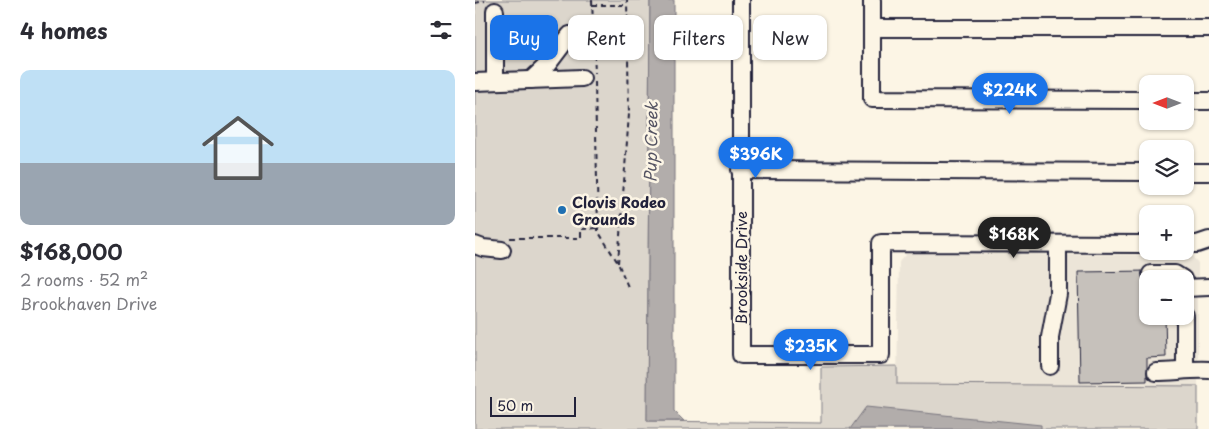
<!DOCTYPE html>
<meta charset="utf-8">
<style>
body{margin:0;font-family:"Playpen Sans",sans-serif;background:#f7f7f7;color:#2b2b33;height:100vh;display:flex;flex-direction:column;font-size:19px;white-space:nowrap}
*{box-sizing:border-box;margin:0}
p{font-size:16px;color:#7c7c81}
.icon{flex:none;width:28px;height:28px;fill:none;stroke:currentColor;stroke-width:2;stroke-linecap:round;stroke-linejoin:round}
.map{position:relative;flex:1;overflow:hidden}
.sheet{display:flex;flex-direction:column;background:#fff;width:475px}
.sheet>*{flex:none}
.banner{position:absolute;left:15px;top:15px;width:475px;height:45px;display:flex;gap:10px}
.needle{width:32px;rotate:270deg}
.controls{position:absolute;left:664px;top:75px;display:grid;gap:10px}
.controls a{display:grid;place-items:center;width:55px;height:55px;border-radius:10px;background:#fff;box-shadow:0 1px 4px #0004;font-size:25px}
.scale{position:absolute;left:15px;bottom:12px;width:86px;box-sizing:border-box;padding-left:5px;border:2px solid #22223b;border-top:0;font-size:14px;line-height:18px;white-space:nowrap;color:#22223b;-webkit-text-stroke:4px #fcf5e5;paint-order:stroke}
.price{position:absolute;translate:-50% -42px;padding:0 11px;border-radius:18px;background:#1a73e8;color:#fff;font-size:16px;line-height:32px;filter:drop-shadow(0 1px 2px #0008)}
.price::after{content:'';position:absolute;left:50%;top:30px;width:15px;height:11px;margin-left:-8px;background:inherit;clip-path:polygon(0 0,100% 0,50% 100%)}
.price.on{background:#222;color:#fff}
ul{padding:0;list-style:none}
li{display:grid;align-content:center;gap:10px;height:265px;padding:0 20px}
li+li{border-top:1px solid #e1e1e2}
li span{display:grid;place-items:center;height:155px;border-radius:10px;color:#555}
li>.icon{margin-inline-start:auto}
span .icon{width:90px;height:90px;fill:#fffc;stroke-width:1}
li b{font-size:21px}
h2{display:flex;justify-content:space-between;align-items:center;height:60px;padding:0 20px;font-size:21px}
.tag{padding:0 18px;border-radius:10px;background:#fff;box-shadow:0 1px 4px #0004;font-size:18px;line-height:45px}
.tag.on{background:#1a73e8;color:#fff}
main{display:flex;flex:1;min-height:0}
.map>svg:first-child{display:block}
</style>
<main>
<section class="sheet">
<h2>4 homes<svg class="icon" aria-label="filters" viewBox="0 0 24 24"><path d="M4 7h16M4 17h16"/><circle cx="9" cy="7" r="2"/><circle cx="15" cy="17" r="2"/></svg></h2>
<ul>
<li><span style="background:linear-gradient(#bfe0f5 60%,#9aa5b1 0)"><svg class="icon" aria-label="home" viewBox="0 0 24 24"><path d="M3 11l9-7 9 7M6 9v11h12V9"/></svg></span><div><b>$168,000</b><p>2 rooms · 52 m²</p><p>Brookhaven Drive</p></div></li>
</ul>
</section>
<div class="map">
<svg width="734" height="429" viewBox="0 0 734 429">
<rect width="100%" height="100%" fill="#fcf5e5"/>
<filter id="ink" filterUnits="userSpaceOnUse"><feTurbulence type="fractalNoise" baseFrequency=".02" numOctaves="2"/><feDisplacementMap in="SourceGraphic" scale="10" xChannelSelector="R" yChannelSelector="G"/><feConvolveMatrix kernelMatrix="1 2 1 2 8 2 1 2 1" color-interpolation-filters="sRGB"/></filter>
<g filter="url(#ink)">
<path fill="#ece5d8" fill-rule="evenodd" d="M431 254 716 255 723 263V386L422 384 424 262ZM672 279H710V316H672Z"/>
<polygon fill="#dcd6cc" stroke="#7f7c84" points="0,0 175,0 172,421 346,423 346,367 422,366 422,384 723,386 723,429 0,429"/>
<g fill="#b2adab" stroke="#78757e">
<polygon points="175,0 199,0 199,411 209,421 172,421"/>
<polygon points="391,407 566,425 566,429 375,429"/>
</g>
<polygon fill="#c6c1bb" stroke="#22223b" points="673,271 672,316 690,316 691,357 672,358 672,381 605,382 603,272"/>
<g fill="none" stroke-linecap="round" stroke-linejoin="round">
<g stroke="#22223b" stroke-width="20">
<g id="minor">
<polyline points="266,0 266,355 406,355 406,243 672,244"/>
<polyline points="397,0 397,99 672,100"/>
<polyline points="397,28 734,28"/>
<polyline points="56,80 73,64 95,35"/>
<polyline points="20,81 20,11"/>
<polyline points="0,82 107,78"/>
<polyline points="710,101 734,101"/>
<polyline points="265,170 672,172"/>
<polyline points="710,172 734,172"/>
<polyline points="710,244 722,244 734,240"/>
<polyline points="0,245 8,248 27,250"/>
<polyline points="676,274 700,274 708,279"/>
<polyline points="710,288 734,287"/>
<polyline points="710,316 710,369"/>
<polyline points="575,366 575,337 583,294 583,244"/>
<path d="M681 372C699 372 715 369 734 370"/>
</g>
</g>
<g stroke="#22223b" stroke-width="2" stroke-dasharray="5 4" stroke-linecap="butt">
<polyline points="117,0 120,73"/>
<polyline points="0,3 10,1"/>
<polyline points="117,5 152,5"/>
<polyline points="120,82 123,231 143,263 153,287"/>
<polyline points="35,238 106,238 106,229 123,228"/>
<polyline points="143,263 154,114 152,0"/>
</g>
<use href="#minor" stroke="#fcf5e5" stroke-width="16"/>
</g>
</g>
<circle fill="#1f6fb2" stroke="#fcf5e5" stroke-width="2" cx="87" cy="210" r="5"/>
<g text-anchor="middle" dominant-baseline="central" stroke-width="5" stroke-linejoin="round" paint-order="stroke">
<g font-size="15" font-weight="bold" fill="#22223b" stroke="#fcf5e5" text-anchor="start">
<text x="97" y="201">Clovis Rodeo<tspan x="97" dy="17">Grounds</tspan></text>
</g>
<g font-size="15" fill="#22223b" stroke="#fcf5e5">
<text transform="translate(265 268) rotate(-90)">Brookside Drive</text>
</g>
<g font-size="16" font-style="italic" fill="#545362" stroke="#fcf5e5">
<text transform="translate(175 142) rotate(-89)">Pup Creek</text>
</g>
</g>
</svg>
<div class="controls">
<a><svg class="needle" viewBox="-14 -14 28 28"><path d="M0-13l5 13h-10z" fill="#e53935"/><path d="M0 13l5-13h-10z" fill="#7c7c81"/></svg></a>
<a><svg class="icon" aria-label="layers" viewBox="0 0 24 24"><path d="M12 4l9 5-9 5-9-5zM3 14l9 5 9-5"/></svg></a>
<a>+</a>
<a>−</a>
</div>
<div class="scale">50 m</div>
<b class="price" style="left:535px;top:115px">$224K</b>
<b class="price" style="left:281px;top:179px">$396K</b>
<b class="price on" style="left:539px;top:259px">$168K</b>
<b class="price" style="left:336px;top:371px">$235K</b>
<div class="banner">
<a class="tag on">Buy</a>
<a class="tag">Rent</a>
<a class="tag">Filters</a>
<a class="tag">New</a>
</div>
</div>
</main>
